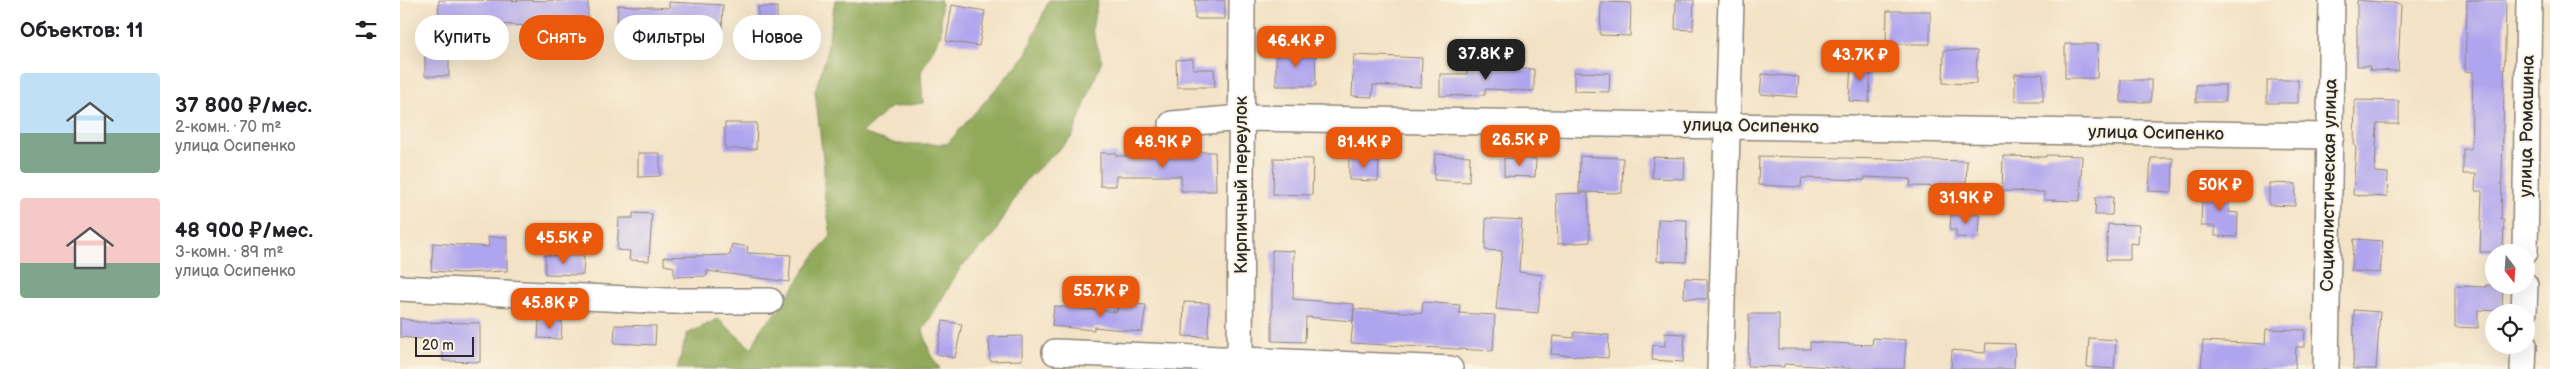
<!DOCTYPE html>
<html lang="ru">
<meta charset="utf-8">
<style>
body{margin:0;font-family:"Balsamiq Sans",sans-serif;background:#f2f2f2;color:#202124;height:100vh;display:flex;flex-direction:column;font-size:19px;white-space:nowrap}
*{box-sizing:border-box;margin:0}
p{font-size:16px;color:#757577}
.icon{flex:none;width:28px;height:28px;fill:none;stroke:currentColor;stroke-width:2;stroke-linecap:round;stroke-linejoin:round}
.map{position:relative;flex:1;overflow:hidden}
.details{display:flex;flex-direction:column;background:#fff;width:400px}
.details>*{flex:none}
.top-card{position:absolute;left:15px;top:15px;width:475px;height:45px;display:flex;gap:10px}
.needle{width:32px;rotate:163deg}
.controls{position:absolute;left:2085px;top:244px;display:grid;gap:10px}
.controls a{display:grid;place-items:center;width:50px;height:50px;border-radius:50%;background:#fff;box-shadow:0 5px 20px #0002;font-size:25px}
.scale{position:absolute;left:15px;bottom:12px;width:59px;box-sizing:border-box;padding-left:5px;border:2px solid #2b2b2b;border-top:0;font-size:14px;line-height:18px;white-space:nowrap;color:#2b2b2b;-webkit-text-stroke:4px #fcf5e5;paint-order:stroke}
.price{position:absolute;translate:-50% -42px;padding:0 11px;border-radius:10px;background:#ea580c;color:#fff;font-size:16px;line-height:32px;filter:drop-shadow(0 1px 2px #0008)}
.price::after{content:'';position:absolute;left:50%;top:30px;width:15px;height:11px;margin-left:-8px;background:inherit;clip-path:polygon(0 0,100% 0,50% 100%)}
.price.active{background:#222;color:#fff}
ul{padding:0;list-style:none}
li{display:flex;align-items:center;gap:15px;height:125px;padding:0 20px}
li span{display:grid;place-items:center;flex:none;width:140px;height:100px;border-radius:5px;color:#555}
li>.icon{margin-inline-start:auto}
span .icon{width:60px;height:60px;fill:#fffc;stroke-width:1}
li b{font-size:21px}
h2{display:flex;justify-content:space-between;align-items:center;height:60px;padding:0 20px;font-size:21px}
.tag{padding:0 18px;border-radius:22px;background:#fff;box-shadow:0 5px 20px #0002;font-size:18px;line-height:45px}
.tag.active{background:#ea580c;color:#fff}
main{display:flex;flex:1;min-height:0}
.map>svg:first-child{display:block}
</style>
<main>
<section class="details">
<h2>Объектов: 11<svg class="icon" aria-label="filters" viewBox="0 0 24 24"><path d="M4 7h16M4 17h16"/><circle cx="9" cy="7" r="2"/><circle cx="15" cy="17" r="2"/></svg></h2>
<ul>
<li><span style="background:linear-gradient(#bfe0f5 60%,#7fa58c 0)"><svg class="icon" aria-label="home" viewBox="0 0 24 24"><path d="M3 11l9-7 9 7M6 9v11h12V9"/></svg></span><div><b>37 800 ₽/мес.</b><p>2-комн. · 70 m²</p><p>улица Осипенко</p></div></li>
<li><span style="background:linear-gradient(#f6c9c9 65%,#7fa58c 0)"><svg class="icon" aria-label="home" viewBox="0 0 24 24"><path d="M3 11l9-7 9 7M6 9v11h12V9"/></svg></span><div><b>48 900 ₽/мес.</b><p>3-комн. · 89 m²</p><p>улица Осипенко</p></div></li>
</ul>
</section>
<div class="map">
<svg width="2150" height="369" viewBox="0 0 2150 369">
<rect width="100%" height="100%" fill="#fcf5e5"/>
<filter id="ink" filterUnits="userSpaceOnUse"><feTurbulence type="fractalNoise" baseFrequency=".02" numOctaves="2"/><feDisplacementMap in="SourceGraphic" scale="10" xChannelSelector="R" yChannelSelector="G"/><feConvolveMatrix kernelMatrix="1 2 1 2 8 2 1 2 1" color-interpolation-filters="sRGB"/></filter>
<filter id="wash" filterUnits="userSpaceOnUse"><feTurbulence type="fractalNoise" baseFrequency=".0096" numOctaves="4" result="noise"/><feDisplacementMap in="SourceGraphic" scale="20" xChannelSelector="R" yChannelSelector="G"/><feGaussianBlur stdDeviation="1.12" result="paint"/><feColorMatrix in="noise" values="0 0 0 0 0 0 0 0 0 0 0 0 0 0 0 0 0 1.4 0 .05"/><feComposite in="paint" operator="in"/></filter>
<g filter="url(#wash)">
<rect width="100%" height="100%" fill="#f3e2c5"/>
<polygon fill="#91a95a" stroke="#5e6a42" points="435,0 541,0 541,34 521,72 523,103 489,108 462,133 497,144 547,144 625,56 649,0 698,0 692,29 702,60 672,137 624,182 593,236 561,267 523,330 530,354 540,369 277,369 287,334 318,319 352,349 361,328 379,310 414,256 431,236 424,193 424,167 415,91 426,56"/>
<g id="blocks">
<g fill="#afa4ee">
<polygon points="39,0 188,1 188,22 128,22 127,26 70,22 69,41 37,39"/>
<rect x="795" y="0" width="30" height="19"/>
<polygon points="1276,0 1294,0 1293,30 1275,29"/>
<polygon points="1957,0 2001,4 1998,71 1970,70 1970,66 1957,66"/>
<polygon points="2067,0 2106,0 2101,220 2104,220 2103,252 2080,252 2082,191 2075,191 2076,174 2063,174 2063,149 2071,149 2073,72 2065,71"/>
<polygon points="269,2 323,5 322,29 217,26 218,5 269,8"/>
<polygon points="1201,2 1231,3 1230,36 1200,35"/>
<polygon points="552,5 585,11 579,46 546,41"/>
<polygon points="358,7 377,7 377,42 358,43"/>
<polygon points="1487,11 1530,11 1530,44 1486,44"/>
<polygon points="1665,44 1698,44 1697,78 1665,78"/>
<polygon points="876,49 915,49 916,86 876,86"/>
<polygon points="1544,50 1577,51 1576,84 1543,83"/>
<rect x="25" y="54" width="24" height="22"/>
<polygon points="954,55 1022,58 1021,87 973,85 972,97 952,96"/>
<polygon points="793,59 793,69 814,69 815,87 777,87 776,60"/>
<polygon points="1451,63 1471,64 1469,102 1449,101"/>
<polygon points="1066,68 1134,69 1134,91 1085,89 1085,95 1040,96 1040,74 1067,74"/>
<polygon points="1174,72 1210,73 1209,92 1174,91"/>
<polygon points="1362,74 1399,77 1397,97 1360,94"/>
<rect x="1615" y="74" width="28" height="27"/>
<rect x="1721" y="80" width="30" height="22"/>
<rect x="1867" y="80" width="31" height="23"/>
<rect x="1796" y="85" width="29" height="17"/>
<polygon points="1955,100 1999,101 1999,124 1977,124 1975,172 1988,173 1987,197 1953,195 1956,146 1954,146"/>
<polygon points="325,123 357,123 356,149 325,149"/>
<polygon points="781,152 815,152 816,191 781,191 781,176 716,176 716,186 700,186 700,153 716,153 716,156 781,156"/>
<polygon points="238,153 260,153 260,176 238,177"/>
<polygon points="1035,154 1070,156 1069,182 1034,180"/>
<polygon points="1646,155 1682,156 1680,201 1644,200 1644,192 1602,191 1603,156 1646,157"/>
<polygon points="1180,156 1223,158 1222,193 1179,192"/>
<polygon points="1359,156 1567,161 1566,187 1510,186 1511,179 1465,177 1465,180 1402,178 1401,187 1358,185"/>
<polygon points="949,157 979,158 978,181 949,180"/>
<polygon points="1253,157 1285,158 1284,179 1252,178"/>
<polygon points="874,158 913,159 912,195 873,194"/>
<polygon points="1104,158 1136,159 1135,177 1104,176"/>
<polygon points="1751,158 1773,158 1772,192 1749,191"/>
<polygon points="1869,183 1896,184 1895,206 1869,205"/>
<polygon points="1812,185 1830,186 1829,212 1838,213 1837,237 1815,236 1815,226 1801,226 1802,196 1812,197"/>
<polygon points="1188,193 1190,242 1158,244 1156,194"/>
<polygon points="1696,197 1713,197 1712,215 1695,215"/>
<polygon points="233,213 252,214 249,261 229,260 230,251 217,250 219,218 233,218"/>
<polygon points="1551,214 1580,215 1579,238 1556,237 1556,230 1550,230"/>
<polygon points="1086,218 1122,220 1119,272 1142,275 1138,313 1096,309 1102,251 1085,250"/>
<polygon points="1258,219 1287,220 1286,262 1257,261"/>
<polygon points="1708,224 1739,225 1738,244 1730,243 1730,260 1706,260"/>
<polygon points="88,237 107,237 107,271 62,273 31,271 33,243 89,247"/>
<polygon points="1954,239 1983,241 1980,273 1951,271"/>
<polygon points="332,244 348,247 347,253 391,255 389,282 307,271 307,276 274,277 274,267 264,265 264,257 330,255"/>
<polygon points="872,250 894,251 893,299 954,304 953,321 906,317 905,342 872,341"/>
<polygon points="145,255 184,256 183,275 145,274"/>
<polygon points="1285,278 1307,279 1307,299 1284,298"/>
<polygon points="2086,285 2103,285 2102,311 2078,310 2078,328 2055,327 2055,286 2086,287"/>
<polygon points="718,302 746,305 742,332 694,327 694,330 652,326 654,306 717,312"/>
<polygon points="784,302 809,303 808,337 783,336"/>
<polygon points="1023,302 1060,305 1059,313 1095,315 1093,351 951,343 954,309 1022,313"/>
<polygon points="1954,310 1980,312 1976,369 1953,369"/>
<polygon points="1349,314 1379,314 1379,349 1410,349 1410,342 1472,345 1473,338 1506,340 1504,369 1460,369 1384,364 1384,367 1348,366"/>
<polygon points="0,318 18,322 80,323 80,362 43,361 43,341 0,337"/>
<polygon points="139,320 162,321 161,339 138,338"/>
<polygon points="543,321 562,324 555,358 536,354"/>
<polygon points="215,325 256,326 255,345 214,343"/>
<polygon points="1866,329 1905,330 1904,347 1896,347 1895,369 1801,369 1803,341 1865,344"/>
<polygon points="1174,332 1209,335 1208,358 1151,354 1153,336 1174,338"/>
<polygon points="1265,333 1285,334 1283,362 1252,360 1253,345 1265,346"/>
<polygon points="622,336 622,360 590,361 589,337"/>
<polygon points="1689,338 1716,340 1714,369 1687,367"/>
<polygon points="1586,343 1615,344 1614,369 1551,369 1552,350 1585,353"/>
</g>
</g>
</g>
<g filter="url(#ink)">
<use href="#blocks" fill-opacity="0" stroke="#8f8678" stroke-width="1"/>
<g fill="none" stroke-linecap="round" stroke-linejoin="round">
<g stroke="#8f8678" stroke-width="28">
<g id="minor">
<polyline points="772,124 842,118 1931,136"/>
<polyline points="2125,252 2129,0"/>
<polyline points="0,288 268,301 370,301"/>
<polyline points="2124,312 2125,285"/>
<polyline points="655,352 1050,369"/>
<polyline points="838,369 840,361 842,0"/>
<polyline points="1320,369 1331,0"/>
<polyline points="1926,369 1932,0"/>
<polyline points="2123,369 2124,345"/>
</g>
</g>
<use href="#minor" stroke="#fff" stroke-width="25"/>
</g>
</g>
<g text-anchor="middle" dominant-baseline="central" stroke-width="4" stroke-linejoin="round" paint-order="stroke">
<g font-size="18" fill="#2b2b2b" stroke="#fcf5e5">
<text transform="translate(1351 126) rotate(1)">улица Осипенко</text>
<text transform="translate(2127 126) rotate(-89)">улица Ромашина</text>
<text transform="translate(1756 133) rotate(1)">улица Осипенко</text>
<text transform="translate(841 185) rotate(-90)">Кирпичный переулок</text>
<text transform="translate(1929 185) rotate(-89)">Социалистическая улица</text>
</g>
</g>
</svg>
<div class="controls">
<a><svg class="needle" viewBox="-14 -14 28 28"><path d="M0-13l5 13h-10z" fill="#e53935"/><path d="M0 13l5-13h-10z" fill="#757577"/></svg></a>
<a><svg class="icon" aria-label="locate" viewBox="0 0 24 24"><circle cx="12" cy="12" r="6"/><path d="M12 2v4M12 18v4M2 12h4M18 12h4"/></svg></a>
</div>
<div class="scale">20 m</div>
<b class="price" style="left:896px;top:68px">46.4K ₽</b>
<b class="price active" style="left:1086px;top:81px">37.8K ₽</b>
<b class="price" style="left:1460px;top:82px">43.7K ₽</b>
<b class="price" style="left:1120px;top:167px">26.5K ₽</b>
<b class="price" style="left:763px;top:169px">48.9K ₽</b>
<b class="price" style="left:964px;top:169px">81.4K ₽</b>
<b class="price" style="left:1820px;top:212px">50K ₽</b>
<b class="price" style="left:1566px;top:225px">31.9K ₽</b>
<b class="price" style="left:164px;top:265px">45.5K ₽</b>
<b class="price" style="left:701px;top:318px">55.7K ₽</b>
<b class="price" style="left:150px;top:330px">45.8K ₽</b>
<div class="top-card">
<a class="tag">Купить</a>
<a class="tag active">Снять</a>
<a class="tag">Фильтры</a>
<a class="tag">Новое</a>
</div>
</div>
</main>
